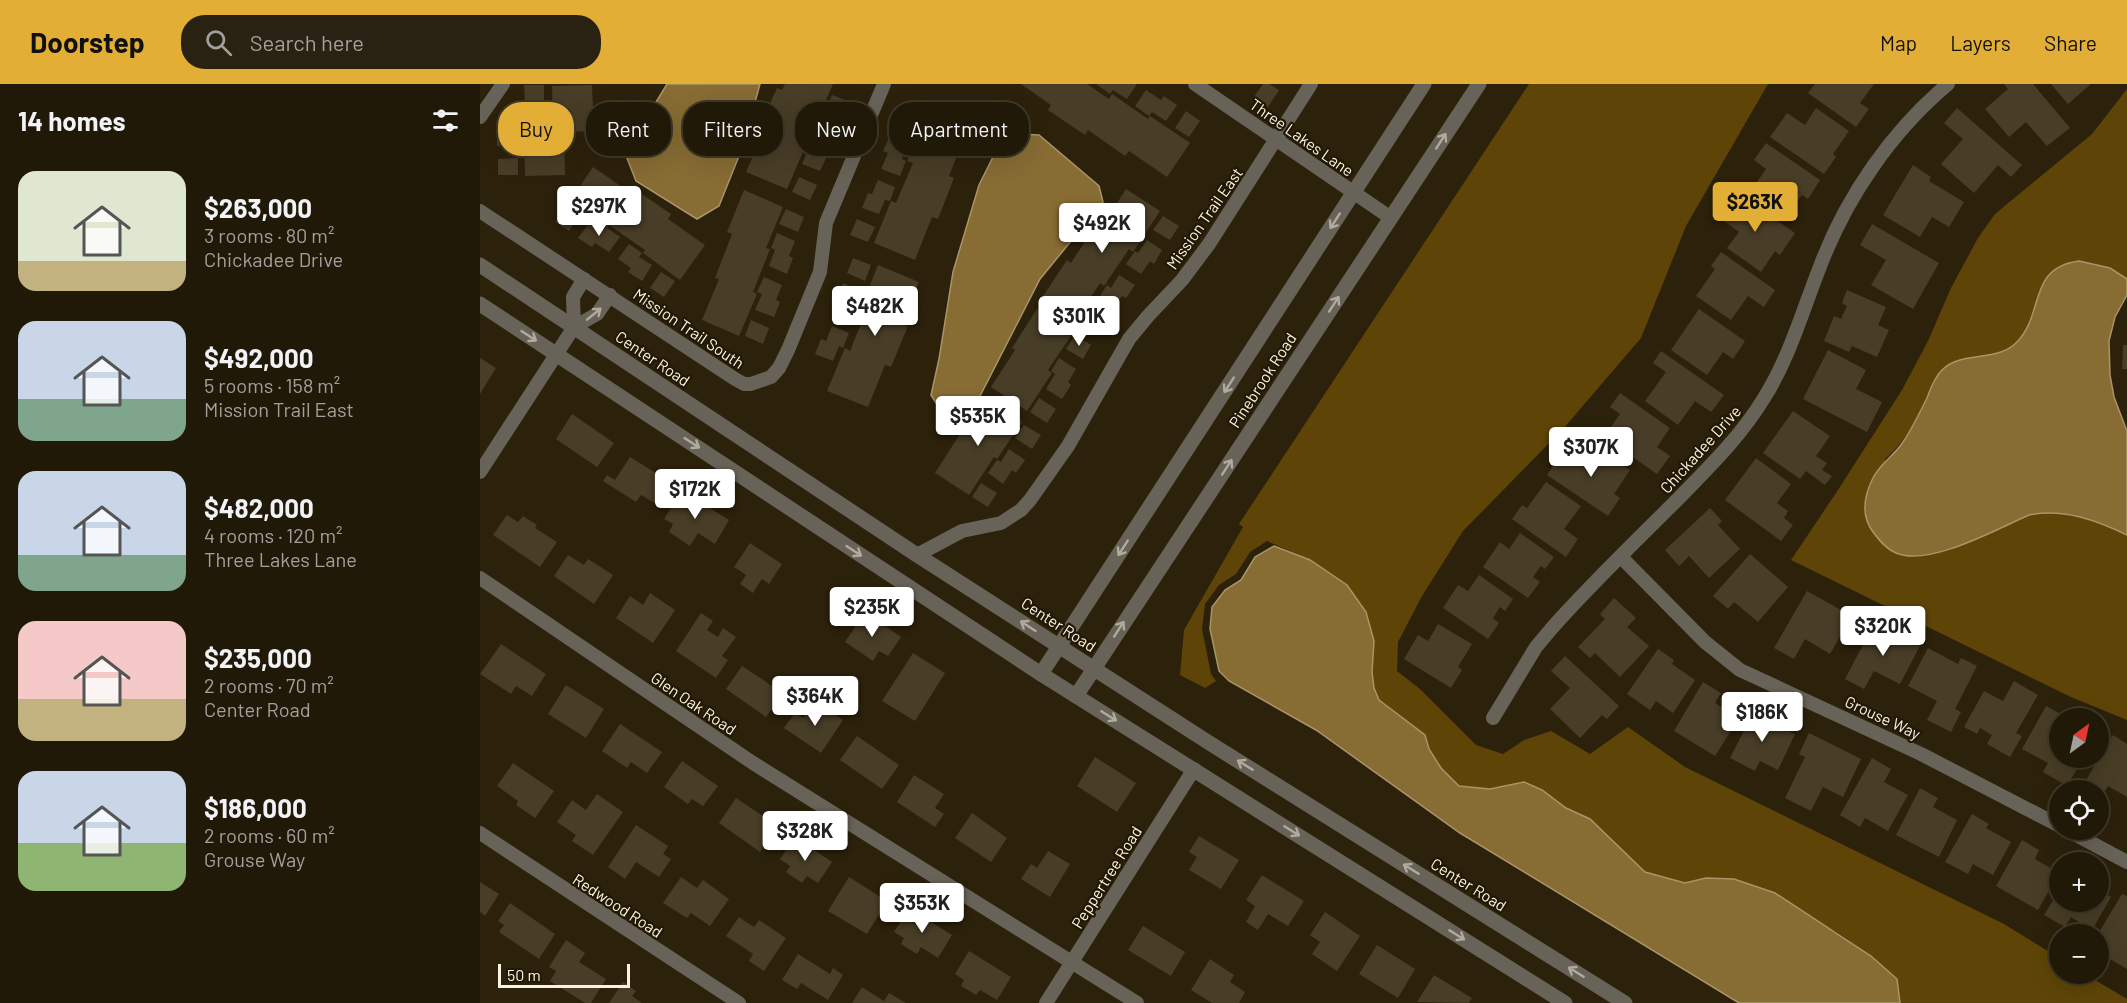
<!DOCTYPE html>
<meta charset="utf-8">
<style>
body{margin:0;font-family:Barlow,sans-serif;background:#292212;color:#f1f3f6;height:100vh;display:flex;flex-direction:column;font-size:22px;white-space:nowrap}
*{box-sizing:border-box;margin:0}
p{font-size:20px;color:#a2a09c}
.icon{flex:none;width:33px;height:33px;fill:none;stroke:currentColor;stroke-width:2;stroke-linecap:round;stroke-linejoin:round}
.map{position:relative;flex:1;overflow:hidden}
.sheet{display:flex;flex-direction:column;background:#211908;width:480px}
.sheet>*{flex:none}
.top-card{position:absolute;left:18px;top:18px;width:570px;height:54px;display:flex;gap:12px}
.needle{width:39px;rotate:33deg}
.buttons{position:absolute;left:1569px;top:624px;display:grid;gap:12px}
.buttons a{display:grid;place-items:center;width:60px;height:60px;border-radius:50%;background:#211908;box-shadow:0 6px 24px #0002,0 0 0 2px #3e3829;font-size:30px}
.scale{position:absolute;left:18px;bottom:15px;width:132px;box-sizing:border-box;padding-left:6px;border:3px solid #faf3e5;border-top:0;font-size:16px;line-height:21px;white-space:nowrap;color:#faf3e5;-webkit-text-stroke:4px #221803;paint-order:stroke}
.price{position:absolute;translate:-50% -51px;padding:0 14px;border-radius:6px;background:#fff;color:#222;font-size:20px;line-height:39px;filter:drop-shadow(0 2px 3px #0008)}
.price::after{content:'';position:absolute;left:50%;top:36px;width:18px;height:14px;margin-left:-9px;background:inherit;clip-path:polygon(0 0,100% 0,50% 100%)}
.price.selected{background:#e3ae35;color:#111}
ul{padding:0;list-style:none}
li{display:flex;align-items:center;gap:18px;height:150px;padding:0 18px}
li span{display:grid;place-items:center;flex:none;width:168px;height:120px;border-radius:18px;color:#555}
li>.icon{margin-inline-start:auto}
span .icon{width:72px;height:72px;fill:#fffc;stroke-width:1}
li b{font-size:26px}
h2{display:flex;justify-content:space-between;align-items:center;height:72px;padding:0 18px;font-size:26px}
.pill{padding:0 21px;border-radius:24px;background:#211908;box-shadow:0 6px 24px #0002,0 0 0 2px #3e3829;font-size:21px;line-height:54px}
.pill.selected{background:#e3ae35;color:#111}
header{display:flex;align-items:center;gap:36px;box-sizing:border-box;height:84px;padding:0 30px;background:#e3ae35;color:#111}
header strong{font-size:28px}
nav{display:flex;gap:33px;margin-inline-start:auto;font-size:21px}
.search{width:420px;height:54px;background:#292212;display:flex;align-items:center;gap:15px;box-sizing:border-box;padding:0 21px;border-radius:24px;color:#a2a09c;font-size:22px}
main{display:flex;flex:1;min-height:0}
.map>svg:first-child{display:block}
</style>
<header>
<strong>Doorstep</strong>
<div class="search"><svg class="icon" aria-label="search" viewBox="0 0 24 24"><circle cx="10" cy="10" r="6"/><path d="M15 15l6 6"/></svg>Search here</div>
<nav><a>Map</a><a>Layers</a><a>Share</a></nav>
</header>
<main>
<section class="sheet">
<h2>14 homes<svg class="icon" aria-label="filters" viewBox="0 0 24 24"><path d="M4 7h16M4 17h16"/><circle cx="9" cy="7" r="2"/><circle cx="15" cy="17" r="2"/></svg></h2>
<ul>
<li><span style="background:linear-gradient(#dfe7d0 75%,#c2b280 0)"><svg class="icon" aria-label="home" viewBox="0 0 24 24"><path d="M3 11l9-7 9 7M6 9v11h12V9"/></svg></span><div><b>$263,000</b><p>3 rooms · 80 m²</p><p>Chickadee Drive</p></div></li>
<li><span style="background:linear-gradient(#c9d6e8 65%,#7fa58c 0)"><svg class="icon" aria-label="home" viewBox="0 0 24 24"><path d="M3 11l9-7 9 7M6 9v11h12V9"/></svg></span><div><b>$492,000</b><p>5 rooms · 158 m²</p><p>Mission Trail East</p></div></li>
<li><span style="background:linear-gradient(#c9d6e8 70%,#7fa58c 0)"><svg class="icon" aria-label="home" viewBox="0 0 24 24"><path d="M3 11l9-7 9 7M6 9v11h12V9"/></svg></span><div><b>$482,000</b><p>4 rooms · 120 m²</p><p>Three Lakes Lane</p></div></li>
<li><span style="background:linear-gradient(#f6c9c9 65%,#c2b280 0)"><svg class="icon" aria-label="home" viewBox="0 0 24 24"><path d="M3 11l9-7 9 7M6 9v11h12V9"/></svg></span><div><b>$235,000</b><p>2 rooms · 70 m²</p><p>Center Road</p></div></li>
<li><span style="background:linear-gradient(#c9d6e8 60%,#8fb573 0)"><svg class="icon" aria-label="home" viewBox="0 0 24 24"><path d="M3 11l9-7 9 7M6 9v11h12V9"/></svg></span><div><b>$186,000</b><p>2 rooms · 60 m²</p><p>Grouse Way</p></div></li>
</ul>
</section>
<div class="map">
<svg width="1647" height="919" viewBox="0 0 1647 919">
<rect width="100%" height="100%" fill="#2c210b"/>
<g fill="#5e4507">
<polygon points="1049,0 1288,0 1206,142 1161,254 1083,345 983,447 942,512 918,558 917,587 940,605 996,661 1023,670 1044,656 1071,647 1110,670 1148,643 1205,683 1524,840 1579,874 1580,890 1605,890 1647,915 1647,919 1420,919 1417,895 1391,872 1355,847 1226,794 1205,799 1165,788 1110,735 1086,724 1062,706 1044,698 1010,705 979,702 961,684 949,665 945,651 899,616 894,605 892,588 894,557 830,476 787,457 770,468 756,490 739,501 725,520 722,545 731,590 736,597 725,604 700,591 704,546 763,443 759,440"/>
<path d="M1647 5V195L1630 184 1599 178 1569 190C1559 209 1551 243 1538 257 1518 280 1483 267 1462 287 1454 294 1451 305 1447 315 1436 338 1424 359 1405 375L1428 472 1455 470 1471 465 1549 431C1583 424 1616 435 1647 451V636L1591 613 1311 476 1358 406 1422 306 1448 257 1471 204 1498 154 1515 130 1612 50Z"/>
</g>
<g fill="#876c33" stroke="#aa9468" stroke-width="1.5">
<polygon points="187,0 280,0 263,62 239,122 217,135 156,97 145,69"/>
<polygon points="525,49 559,51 619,102 623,118 560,195 499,314 465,333 451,311 459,275 473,188 499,101"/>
<path d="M1599 177 1630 184 1647 195V211L1635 233 1629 257 1630 291 1634 313 1647 347V451C1616 436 1583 424 1549 431 1517 445 1449 483 1416 469 1406 465 1399 456 1393 448 1381 432 1384 413 1392 396 1399 380 1414 372 1423 358 1432 345 1440 328 1447 314 1451 304 1454 294 1462 286 1482 266 1517 279 1537 258 1565 229 1547 184 1599 177Z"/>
<polygon points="794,462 830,476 867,501 886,528 894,557 892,588 894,604 899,616 945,651 949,665 961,684 979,702 1010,705 1044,698 1062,706 1086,724 1110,735 1165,788 1205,799 1226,794 1254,795 1295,809 1391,872 1417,895 1420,919 1259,919 980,749 836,646 749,597 739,587 730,545 732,523 745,506 761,496 775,473"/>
</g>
<g fill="#483d26">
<polygon points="305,0 353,0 343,23 337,20 320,61 325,63 307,105 266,88 284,47 279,44 297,4 302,6"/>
<polygon points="541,0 607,0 629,15 632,10 668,35 670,32 710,59 687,93 649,67 645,72 608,46 605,51 568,26 571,21"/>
<polygon points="616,0 657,0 647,15 633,6 630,10"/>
<polygon points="783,0 789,0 799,6 788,23 774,13"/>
<polygon points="1335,0 1394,0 1380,19 1389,25 1376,43 1328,9"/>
<polygon points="1524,0 1553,0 1590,44 1567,62 1546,38 1529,53 1505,25 1528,5"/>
<polygon points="1571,0 1611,0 1588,20"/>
<polygon points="44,1 64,1 64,17 45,18"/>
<polygon points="112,1 114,47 84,48 85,91 45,92 44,47 73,47 72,2"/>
<polygon points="666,6 681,16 684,12 697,21 686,37 672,28 669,32 655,22"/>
<polygon points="352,11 370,18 364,32 359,31 353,46 336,39 342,24 347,25"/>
<polygon points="1336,24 1369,47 1353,70 1356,73 1344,90 1290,53 1307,29 1325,41"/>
<polygon points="1477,24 1542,81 1531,93 1518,81 1494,109 1461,80 1483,55 1464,39"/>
<polygon points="421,26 439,34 433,49 414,41"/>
<polygon points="706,27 720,37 709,53 695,44"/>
<polygon points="64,29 64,46 45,46 44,30"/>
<polygon points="445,34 485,51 469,92 474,94 458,135 452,133 435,176 394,159 411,117 416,119 433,79 427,77"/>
<rect x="17" y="46" width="20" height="16"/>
<polygon points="330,47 349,55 342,70 347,72 340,87 322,80 329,64 324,62"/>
<polygon points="410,52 428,60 422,75 426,77 420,92 401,85 408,69 403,67"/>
<polygon points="1286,59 1340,96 1328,115 1322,111 1306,134 1269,109 1286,85 1274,76"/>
<polygon points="38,74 38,91 18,91 18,75"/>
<polygon points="1433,81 1451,93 1449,97 1484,118 1469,143 1452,133 1440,153 1403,131"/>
<polygon points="113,83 151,109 153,104 191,130 188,135 225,161 200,196 163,169 165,166 129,141 128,144 90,117"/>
<polygon points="319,93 337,101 330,116 312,108"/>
<polygon points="398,96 415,103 410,117 405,116 399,130 382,124 388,109 392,110"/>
<polygon points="646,105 680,127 653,168 649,165 624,202 620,199 597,234 563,212 587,176 591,179 615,142 620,146"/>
<polygon points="264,106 303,123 286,164 290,165 273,208 277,210 259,252 222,236 239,195 235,194 252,150 247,148"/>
<polygon points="1258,110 1315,149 1300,171 1295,167 1281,188 1247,164 1259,148 1241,135"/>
<polygon points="86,121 100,131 89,147 75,138"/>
<polygon points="306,125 324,133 318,148 299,140"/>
<polygon points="683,132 699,142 690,156 673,146"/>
<polygon points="377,135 395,143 388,158 370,151"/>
<polygon points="110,138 123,147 126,143 140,153 129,168 115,159 112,163 98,154"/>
<polygon points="1392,140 1459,179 1433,225 1391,201 1406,176 1380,161"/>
<polygon points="297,149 315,157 309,172 313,174 307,190 289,182 295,166 291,164"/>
<polygon points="667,156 682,166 674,180 670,177 661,190 646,180 655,167 658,169"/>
<polygon points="149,160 162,169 159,173 172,181 162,197 148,188 151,184 138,175"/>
<polygon points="1241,168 1295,206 1284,223 1268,212 1251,236 1216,212 1235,185 1231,182"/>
<polygon points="373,174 391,181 385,197 367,189"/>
<polygon points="398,181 439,198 422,240 428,242 411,283 405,281 388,323 347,307 365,264 370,267 386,227 381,224"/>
<polygon points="181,188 195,197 184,213 170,204"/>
<polygon points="639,191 655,201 646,214 642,212 633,225 618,215 627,201 631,204"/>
<polygon points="284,193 302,201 296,216 300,218 294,233 275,226 282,210 277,208"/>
<polygon points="363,199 381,207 375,222 379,224 373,239 355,232 361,216 357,214"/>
<polygon points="1367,206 1406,223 1398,241 1409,246 1397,273 1372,262 1369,268 1344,257 1354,232 1361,235 1367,222 1362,219"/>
<polygon points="610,224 627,235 618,249 601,238"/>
<polygon points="557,225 593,249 568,286 572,289 547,327 511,303 535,266 532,264"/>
<polygon points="1219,225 1265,257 1253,275 1243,268 1227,291 1191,266"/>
<polygon points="271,236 289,244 283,260 265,252"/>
<polygon points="352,242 369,249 363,264 359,262 353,277 335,270 341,255 346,257"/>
<polygon points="595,251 611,261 603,275 586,265"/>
<polygon points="1643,261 1647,261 1647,285 1642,285"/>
<polygon points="1348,266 1386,286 1376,305 1402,318 1387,348 1323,315"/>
<polygon points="1181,267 1244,311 1231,328 1215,317 1198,341 1165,317 1186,288 1173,279"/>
<polygon points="0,274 16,284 0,310"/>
<polygon points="579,274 596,285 588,298 591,301 582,315 566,305 575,290 571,287"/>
<polygon points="1140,309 1190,344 1177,363 1190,372 1177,390 1124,353 1140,330 1130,323"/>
<polygon points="559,314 576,325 567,339 550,328"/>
<polygon points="507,315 542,338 517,375 514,373 489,411 455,389 480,350 483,352"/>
<polygon points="1313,327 1350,352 1336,372 1347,379 1342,386 1352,392 1345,401 1326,387 1320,395 1283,369"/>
<polygon points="92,330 134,359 117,383 76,355"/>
<polygon points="544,341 561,351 552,365 535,354"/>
<polygon points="1118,364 1150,386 1134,410 1140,414 1128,432 1067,391 1084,365 1107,380"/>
<polygon points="529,365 545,376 536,389 532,386 523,400 508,389 517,376 521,378"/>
<polygon points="150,373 192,399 178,421 161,411 156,418 123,397 127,391 135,396"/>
<polygon points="1276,374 1311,400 1297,419 1308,427 1304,434 1313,441 1301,457 1245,416"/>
<polygon points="1066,398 1101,422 1084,445 1098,455 1086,473 1032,435 1042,421 1047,424"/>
<polygon points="501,399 517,409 508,423 492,413"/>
<polygon points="202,407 249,436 235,460 218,449 210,462 189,448 193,440 184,435"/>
<polygon points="1230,424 1242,437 1238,441 1260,465 1229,494 1209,472 1199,482 1185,466"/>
<polygon points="27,431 38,438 43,432 57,441 55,444 77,458 60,483 13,451"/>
<polygon points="1040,449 1074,473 1065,485 1061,482 1053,493 1060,498 1048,514 1003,483 1020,458 1029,465"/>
<polygon points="270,459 302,480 289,500 282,495 273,509 260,500 266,491 254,483"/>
<polygon points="1270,470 1308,503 1278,538 1254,518 1248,525 1233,512"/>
<polygon points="88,471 104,481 108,475 133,491 114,520 74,492"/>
<polygon points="999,491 1033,515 1025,527 1020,523 1013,534 1019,539 1008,555 963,524 978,501 988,507"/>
<polygon points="1327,507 1372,532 1350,570 1325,555 1314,575 1294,564"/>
<polygon points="170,509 195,526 173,559 136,534 150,512 163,521"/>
<polygon points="1134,514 1156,534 1147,543 1169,562 1140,593 1115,569 1110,574 1098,563 1125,535 1120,530"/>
<polygon points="385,528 421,553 408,572 399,567 393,577 365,558"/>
<polygon points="221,529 233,537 227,546 238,553 243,544 256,553 242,572 248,576 236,594 196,567"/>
<polygon points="1395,538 1440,562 1420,600 1394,587 1384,605 1365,595"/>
<polygon points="958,540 992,560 978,583 982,586 971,604 924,575 938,551 948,557"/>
<polygon points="21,560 66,590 52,612 36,602 31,610 0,590"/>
<polygon points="1448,564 1478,580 1481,574 1497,582 1475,625 1481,628 1471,648 1447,636 1457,617 1428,602"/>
<polygon points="1178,565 1194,576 1192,580 1215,596 1193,629 1176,617 1170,626 1147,610"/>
<polygon points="433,569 465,589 435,637 402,617"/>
<polygon points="1085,572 1139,622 1127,635 1122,631 1100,654 1070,625 1090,604 1071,587"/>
<polygon points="262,582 303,609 286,633 246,605"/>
<polygon points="1534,597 1558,611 1536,649 1542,652 1530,673 1507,660 1512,651 1500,644 1497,650 1484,643 1504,607 1523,617"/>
<polygon points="1223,598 1241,609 1235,619 1259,634 1235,672 1194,647"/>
<polygon points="86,601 124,625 106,654 68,630"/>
<polygon points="335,617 363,636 341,669 304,644 315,629 323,634"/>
<polygon points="1566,622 1588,634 1580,634 1580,674 1596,674 1592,680 1598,683 1587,702 1563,688 1568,679 1542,665"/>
<polygon points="1275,625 1292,634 1290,638 1315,650 1298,686 1280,677 1275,687 1250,674"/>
<polygon points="140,640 182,668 167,689 151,678 147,684 122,667"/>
<polygon points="1329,649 1381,675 1363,713 1343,703 1331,727 1305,714 1325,673 1319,670"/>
<polygon points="1633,651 1647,660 1647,713 1628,702 1618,718 1618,706 1600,706"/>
<polygon points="377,652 419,681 402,705 360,676"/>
<polygon points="615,673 656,699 637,728 597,702"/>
<polygon points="1392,674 1411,685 1404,698 1428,711 1408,747 1385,734 1380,743 1360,731"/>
<polygon points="202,677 238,702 223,722 212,715 208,720 184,703"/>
<polygon points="33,679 74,707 55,734 36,721 38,717 17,702"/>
<polygon points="434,691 464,710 455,724 464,730 455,743 417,718"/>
<polygon points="1440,704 1458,714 1453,723 1477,736 1459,773 1416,751"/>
<polygon points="117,710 143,728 113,771 92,757 96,751 77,738 92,716 106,726"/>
<polygon points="256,714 298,742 280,768 239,739"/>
<polygon points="492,729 527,754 511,778 475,754"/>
<polygon points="1492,730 1509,740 1506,744 1531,758 1513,791 1493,780 1488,790 1465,778"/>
<polygon points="156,741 188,762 183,770 191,775 179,793 156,778 145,795 128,783"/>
<polygon points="719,752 759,776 741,805 709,786 717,773 709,768"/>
<polygon points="315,753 352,778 338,799 327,792 322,799 306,788 310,782 300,775"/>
<polygon points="1542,756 1559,766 1555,775 1579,789 1558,826 1516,802"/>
<polygon points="568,767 590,780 570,813 541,795 551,780 557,784"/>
<polygon points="782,791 824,817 808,842 788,830 778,846 766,838 775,822 766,816"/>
<polygon points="201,793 217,804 223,796 249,815 230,842 211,829 207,834 183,819"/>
<polygon points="369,793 407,817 387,850 348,827"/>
<polygon points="0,798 19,810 5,832 0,828"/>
<polygon points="1580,805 1580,818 1618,818 1618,805 1631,813 1612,846 1591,833 1585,843 1564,831"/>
<polygon points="1642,810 1647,812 1647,885 1618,868 1618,850"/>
<polygon points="30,819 75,850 59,875 19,848 24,841 18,837"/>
<polygon points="429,824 472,851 458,874 441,863 437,870 421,860 424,854 414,848"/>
<polygon points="845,828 880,852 857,887 832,870 840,858 830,851"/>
<polygon points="259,833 274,843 279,836 306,854 284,887 269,877 273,870 246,852"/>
<polygon points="663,842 705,868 691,892 648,866"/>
<polygon points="86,856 105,869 99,878 126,895 111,919 105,919 70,897 76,887 69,883"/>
<polygon points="897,861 935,885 918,914 879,890"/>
<polygon points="489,867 531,893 517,916 500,906 496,911 481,902 484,896 475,890"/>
<polygon points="318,870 350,890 353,884 363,891 348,916 321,899 317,905 302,896"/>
<polygon points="730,875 754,891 750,898 765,908 759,919 732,919 711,906"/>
<polygon points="954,891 992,914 989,919 937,918"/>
<polygon points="143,898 156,907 152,912 162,919 129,919"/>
<polygon points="382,903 404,917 409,909 426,919 372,919"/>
</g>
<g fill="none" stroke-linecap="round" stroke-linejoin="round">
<g stroke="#686358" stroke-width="14">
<polyline points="715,0 911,134"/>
<polyline points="0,33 23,0"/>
<polyline points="0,127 255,295 264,300 271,300 291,293 299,284 308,266 340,188 346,139 404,0"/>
<polyline points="94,243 93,213 104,195"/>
<polyline points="94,243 117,230 130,211"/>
<polyline points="0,388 94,243"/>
<polyline points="437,471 482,447 521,439 541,426 550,416 588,362 649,255 668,232 702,196 729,160 831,0"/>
<polyline points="1141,473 1225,558 1260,586 1441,670 1580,742"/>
<polyline points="0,494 273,679 657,919"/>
<path d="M1013 634 1056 563 1072 544C1112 499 1156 457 1199 414 1230 382 1261 352 1284 314 1310 273 1323 225 1341 180 1367 112 1412 47 1468 0"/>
<polyline points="1587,746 1647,778"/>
<polyline points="0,749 259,919"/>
<polyline points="566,919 714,685"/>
</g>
<g stroke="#686358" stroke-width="15">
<polyline points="0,181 437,471 731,660 1145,919"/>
<polyline points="0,220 561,590 1085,919"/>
<polyline points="561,590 944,0"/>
<polyline points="596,612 999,0"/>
</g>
</g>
<defs><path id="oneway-shaft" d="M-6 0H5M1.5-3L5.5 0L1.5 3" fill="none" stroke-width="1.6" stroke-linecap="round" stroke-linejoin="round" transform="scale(1.5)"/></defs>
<g stroke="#b1ab9e">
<use href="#oneway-shaft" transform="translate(961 57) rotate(-57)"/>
<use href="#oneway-shaft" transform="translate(855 137) rotate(123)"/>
<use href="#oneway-shaft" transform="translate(854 220) rotate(-57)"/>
<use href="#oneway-shaft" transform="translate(114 230) rotate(-39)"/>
<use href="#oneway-shaft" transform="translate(49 252) rotate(33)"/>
<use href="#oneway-shaft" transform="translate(749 301) rotate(123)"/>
<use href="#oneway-shaft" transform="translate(212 359) rotate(33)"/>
<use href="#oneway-shaft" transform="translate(747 383) rotate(-57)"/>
<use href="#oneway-shaft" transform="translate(643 464) rotate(123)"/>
<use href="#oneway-shaft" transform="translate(374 467) rotate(33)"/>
<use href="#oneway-shaft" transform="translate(548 542) rotate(-147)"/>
<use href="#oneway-shaft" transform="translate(639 545) rotate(-57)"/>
<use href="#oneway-shaft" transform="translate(629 632) rotate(32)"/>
<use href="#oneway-shaft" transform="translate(765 681) rotate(-148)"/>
<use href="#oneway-shaft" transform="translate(812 747) rotate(32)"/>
<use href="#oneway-shaft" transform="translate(931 785) rotate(-148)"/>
<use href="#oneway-shaft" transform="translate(977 851) rotate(32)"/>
<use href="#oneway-shaft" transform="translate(1096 888) rotate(-148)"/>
</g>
<g text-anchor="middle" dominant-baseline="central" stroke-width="4.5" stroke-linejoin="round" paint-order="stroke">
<g font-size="16" fill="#faf3e5" stroke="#221803">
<text transform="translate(822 53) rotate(35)">Three Lakes Lane</text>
<text transform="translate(724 134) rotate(-55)">Mission Trail East</text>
<text transform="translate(209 244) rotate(34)">Mission Trail South</text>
<text transform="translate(173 274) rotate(34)">Center Road</text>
<text transform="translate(782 296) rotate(-57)">Pinebrook Road</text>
<text transform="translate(1220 365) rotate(-48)">Chickadee Drive</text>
<text transform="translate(579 540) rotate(33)">Center Road</text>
<text transform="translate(214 619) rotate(34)">Glen Oak Road</text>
<text transform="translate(1403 633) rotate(25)">Grouse Way</text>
<text transform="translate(626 793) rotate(-58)">Peppertree Road</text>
<text transform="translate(989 800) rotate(32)">Center Road</text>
<text transform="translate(138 821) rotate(33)">Redwood Road</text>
</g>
</g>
</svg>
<div class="buttons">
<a><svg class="needle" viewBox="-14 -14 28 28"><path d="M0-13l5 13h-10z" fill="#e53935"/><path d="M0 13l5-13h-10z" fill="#a2a09c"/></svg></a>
<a><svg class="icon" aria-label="locate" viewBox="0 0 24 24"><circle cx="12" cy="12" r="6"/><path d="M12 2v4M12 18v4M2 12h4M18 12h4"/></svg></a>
<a>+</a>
<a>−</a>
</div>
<div class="scale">50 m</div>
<b class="price selected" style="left:1275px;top:149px">$263K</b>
<b class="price" style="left:119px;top:153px">$297K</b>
<b class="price" style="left:622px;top:170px">$492K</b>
<b class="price" style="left:395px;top:253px">$482K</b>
<b class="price" style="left:599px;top:263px">$301K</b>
<b class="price" style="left:498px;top:363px">$535K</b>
<b class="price" style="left:1111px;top:394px">$307K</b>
<b class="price" style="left:215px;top:436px">$172K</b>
<b class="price" style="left:392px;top:554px">$235K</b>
<b class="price" style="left:1403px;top:573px">$320K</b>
<b class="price" style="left:335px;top:643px">$364K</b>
<b class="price" style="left:1282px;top:659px">$186K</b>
<b class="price" style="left:325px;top:778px">$328K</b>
<b class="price" style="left:442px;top:850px">$353K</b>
<div class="top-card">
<a class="pill selected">Buy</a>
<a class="pill">Rent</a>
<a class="pill">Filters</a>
<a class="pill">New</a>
<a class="pill">Apartment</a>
</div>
</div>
</main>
